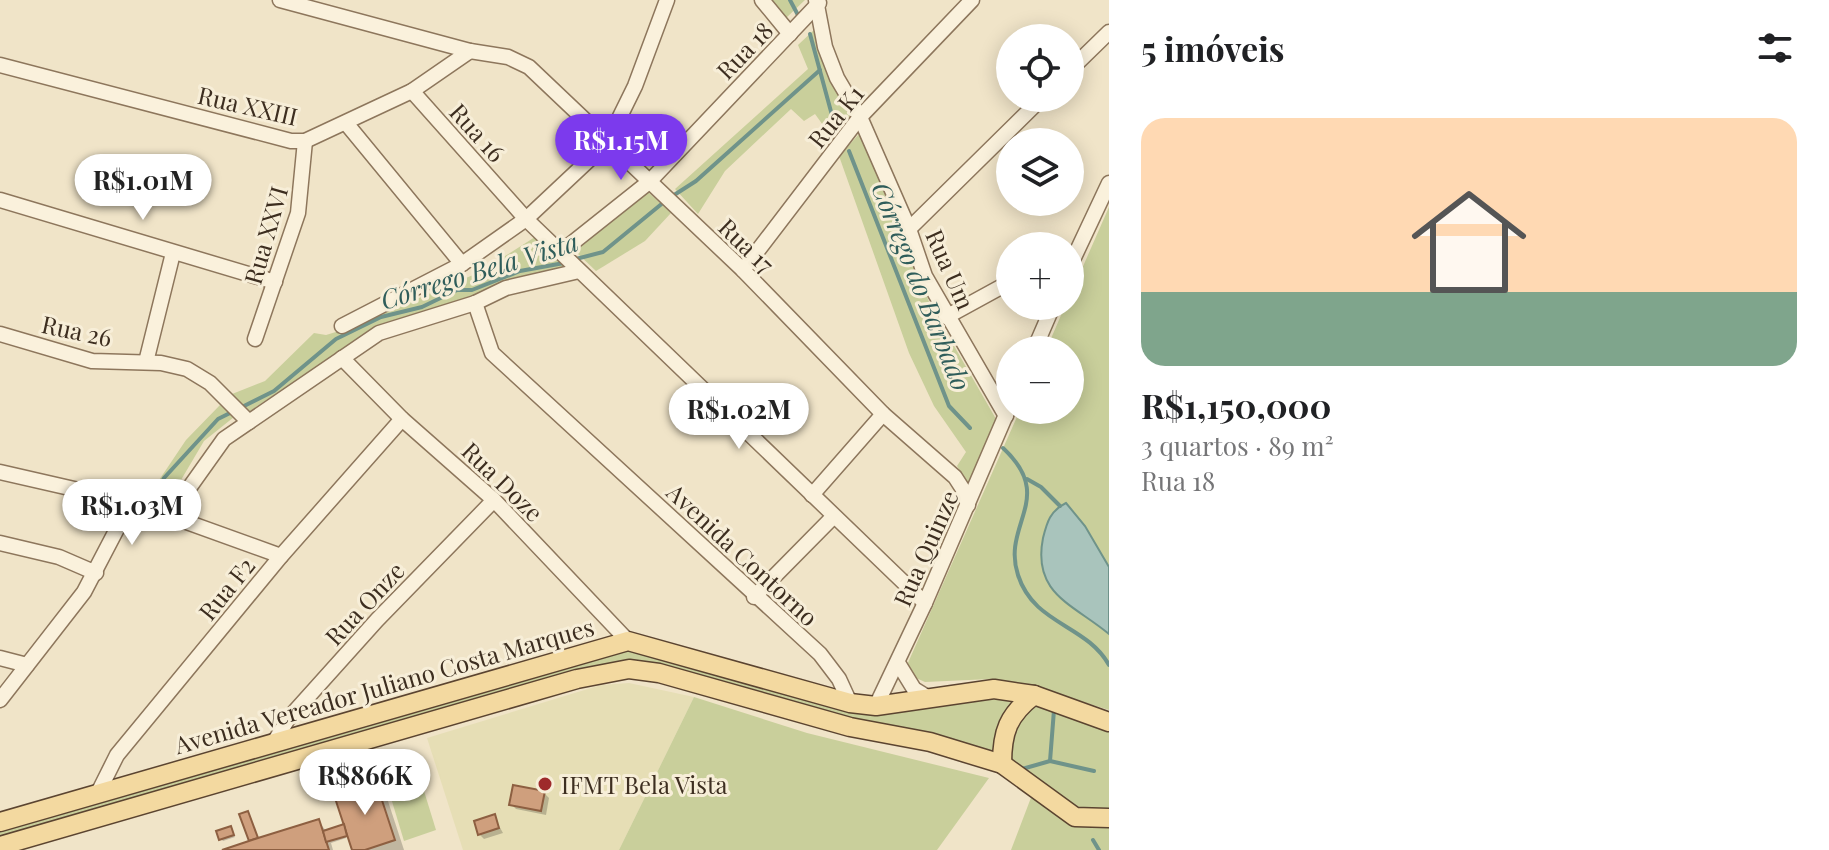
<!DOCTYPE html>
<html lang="pt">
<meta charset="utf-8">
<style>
body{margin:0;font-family:"Playfair Display",serif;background:#f6f6f6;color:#202124;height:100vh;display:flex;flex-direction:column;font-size:30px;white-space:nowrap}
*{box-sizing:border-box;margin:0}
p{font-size:26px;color:#757577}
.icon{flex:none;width:44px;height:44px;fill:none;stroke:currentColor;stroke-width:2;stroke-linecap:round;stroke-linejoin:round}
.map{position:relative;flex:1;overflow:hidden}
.side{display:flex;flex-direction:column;background:#fff;width:720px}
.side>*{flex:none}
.tools{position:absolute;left:996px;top:24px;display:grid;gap:16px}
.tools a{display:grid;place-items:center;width:88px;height:88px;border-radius:50%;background:#fff;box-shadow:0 4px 20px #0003;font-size:40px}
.price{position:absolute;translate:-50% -68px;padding:0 18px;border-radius:28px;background:#fff;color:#222;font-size:26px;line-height:52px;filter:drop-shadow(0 2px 4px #0008)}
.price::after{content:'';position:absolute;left:50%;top:48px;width:24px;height:18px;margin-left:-12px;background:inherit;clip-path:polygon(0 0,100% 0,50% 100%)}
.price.active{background:#7c3aed;color:#fff}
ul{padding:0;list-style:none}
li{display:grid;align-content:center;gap:16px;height:424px;padding:0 32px}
li span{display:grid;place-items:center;height:248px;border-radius:24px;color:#555}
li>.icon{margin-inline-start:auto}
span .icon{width:144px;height:144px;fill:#fffc;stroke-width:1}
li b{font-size:34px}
h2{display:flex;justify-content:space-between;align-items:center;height:96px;padding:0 32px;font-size:34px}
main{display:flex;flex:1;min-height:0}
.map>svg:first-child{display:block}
</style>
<main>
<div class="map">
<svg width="1109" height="850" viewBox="0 0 1109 850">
<rect width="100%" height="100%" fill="#f0e4c8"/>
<polygon fill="#e6deb5" points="629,683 694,697 619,850 463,850 427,738 601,685"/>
<g fill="#c9cf9b">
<polygon points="768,0 805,0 786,18"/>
<polygon points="815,29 853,115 833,139 815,114 804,121 791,109 725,171 698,214 675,189 808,69 798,45"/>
<polygon points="860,133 930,304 996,419 971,488 957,466 966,452 934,406 909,353 839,156"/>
<polygon points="647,191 671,213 645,241 596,271 575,251"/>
<polygon points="1109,207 1109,710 1028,685 991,679 925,682 916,678 907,665 1020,410 1070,410 1070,350 1046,350 1065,306 1070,306 1070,296"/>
<polygon points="535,237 569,267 494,286 465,300 381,324 250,411 227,396 265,381 314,333 326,335 349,328 480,272"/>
<polygon points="220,405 234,417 204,441 168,502 147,498 186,440"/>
<polygon points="630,650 703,666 851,712 1000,694 1023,698 997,756 821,715 643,664 0,840 0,829"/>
<polygon points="694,697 807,733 989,778 937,850 619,850"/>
<path d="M1036 703 1109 726V813L1086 814 1011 760C1012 734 1017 722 1036 703Z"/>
<polygon points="416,765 436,830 404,841 384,775"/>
<polygon points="1032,795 1073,822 1109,826 1109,850 1011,850"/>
</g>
<path fill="#a9c4bc" stroke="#6f938a" stroke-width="2" d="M1066 503 1085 526 1109 567V634C1073 604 1032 594 1043 538 1047 522 1050 511 1066 503Z"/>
<g fill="#0003">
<polygon points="375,784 386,795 404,850 354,850"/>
<polygon points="544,793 549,798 546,815 516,809 511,804"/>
<polygon points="494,817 503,833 484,839 479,834"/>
<polygon points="318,821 327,832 342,827 346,838 331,843 333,850 228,850"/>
<polygon points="231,828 235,837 223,841 221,839"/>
</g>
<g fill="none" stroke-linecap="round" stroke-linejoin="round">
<g stroke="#6f938a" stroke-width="4">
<polyline points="790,0 799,17"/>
<polyline points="810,34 833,119"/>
<polyline points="849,151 949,406 970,428"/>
<polyline points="671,197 696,181 820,70"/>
<polyline points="572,260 603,252 664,202"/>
<path d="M1003 448C1057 498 1001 524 1018 575 1034 625 1086 624 1109 665"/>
<polyline points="1027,479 1041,487 1060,506"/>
<polyline points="152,503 164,478 218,419 274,391 336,339 381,317 422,307 457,290 472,290 520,271 564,263"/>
<polyline points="1050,761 1094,771"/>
<polyline points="1022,769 1050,761 1054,710"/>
<polyline points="1093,840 1099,850"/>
</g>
</g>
<g fill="#cf9f7d" stroke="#8d5f41" stroke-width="2">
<polygon points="376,782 395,840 365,850 352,850 334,795"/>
<polygon points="513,785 545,791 541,811 509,805"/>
<polygon points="248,811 258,838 249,841 239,814"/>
<polygon points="495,814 499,828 478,835 474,821"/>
<polygon points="319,819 329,850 222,850 258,838"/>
<polygon points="344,824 347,836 326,842 323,831"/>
<polygon points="231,826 234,835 219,840 216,831"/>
</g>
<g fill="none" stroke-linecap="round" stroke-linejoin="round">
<g stroke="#8d765c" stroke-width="17">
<g id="minor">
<polyline points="280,0 470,51 508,57 529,67 743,270 883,414 955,477 964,491 968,505"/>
<polyline points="762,0 790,34"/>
<polyline points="816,0 825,47 837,78 860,117 909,229 925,276 1006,416"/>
<polyline points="0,65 291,141 305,141 412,91 470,51"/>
<polyline points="1070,70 1109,32"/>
<polyline points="412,91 526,219 925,603"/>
<polyline points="346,123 462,264"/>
<polyline points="0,200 275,282"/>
<polyline points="909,229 1042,98"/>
<polyline points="561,252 649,182 819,3"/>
<polyline points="1070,266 1109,183"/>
<polyline points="743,270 860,117 972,0"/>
<polyline points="475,303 492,353 820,654 839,679 850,703"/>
<polyline points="946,317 1010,282"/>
<polyline points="342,326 462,264 526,219 607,143 635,86 667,0"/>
<polyline points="0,334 92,361 161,363 187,369 210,383 249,422"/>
<polyline points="255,339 298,213 305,141"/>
<polyline points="1034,350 1053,306"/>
<polyline points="342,358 402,419 494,500 628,641"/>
<polyline points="146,362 173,253"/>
<polyline points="0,472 131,502 281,556"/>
<polyline points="812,495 883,414"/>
<polyline points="176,518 182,498 224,439 379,333 475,303 506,288 579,271"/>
<polyline points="0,543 59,557 96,573"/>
<polyline points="754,597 833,517"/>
<polyline points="0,658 27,665"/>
<polyline points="898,663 914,689 927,697"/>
<polyline points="0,700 84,592 131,502"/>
<polyline points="876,706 925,603 1008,410"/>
<polyline points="273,744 288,719 377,620 494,500"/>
<polyline points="97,795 117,755 281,556 402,419"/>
</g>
</g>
<g stroke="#5b4430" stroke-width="21">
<g id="major">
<path d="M1002 764C1002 732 1008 715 1034 695"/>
<polyline points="0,822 628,641 850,703 876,706 994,689 1034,695 1109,722"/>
<polyline points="0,846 577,679 629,669 659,673 850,727 930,742 1002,764 1075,817 1109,818"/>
</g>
</g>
<use href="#minor" stroke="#faf1dc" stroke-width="14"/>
<use href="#major" stroke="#f3d9a0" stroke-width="18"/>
</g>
<circle fill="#9e2a2b" stroke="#f7eed8" stroke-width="3" cx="545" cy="784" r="8"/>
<g text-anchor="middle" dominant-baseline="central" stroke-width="6" stroke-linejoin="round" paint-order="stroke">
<g font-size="24" fill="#3d2e20" stroke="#f7eed8">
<text transform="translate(744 50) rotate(-46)">Rua 18</text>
<text transform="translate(248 105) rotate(13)">Rua XXIII</text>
<text transform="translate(835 116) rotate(-51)">Rua K1</text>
<text transform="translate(478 132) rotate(48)">Rua 16</text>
<text transform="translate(265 235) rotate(-74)">Rua XXVI</text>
<text transform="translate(747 245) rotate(44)">Rua 17</text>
<text transform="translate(951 269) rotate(66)">Rua Um</text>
<text transform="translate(77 330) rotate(12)">Rua 26</text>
<text transform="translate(503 481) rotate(44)">Rua Doze</text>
<text transform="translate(925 548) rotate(-66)">Rua Quinze</text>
<text transform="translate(743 554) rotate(43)">Avenida Contorno</text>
<text transform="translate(226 588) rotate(-51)">Rua F2</text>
<text transform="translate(364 603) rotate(-47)">Rua Onze</text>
<text transform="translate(384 685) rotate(-16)">Avenida Vereador Juliano Costa Marques</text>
</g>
<g font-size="24" fill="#3d2e20" stroke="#f7eed8" text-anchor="start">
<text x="561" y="784">IFMT Bela Vista</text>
</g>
<g font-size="26" font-style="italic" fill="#2f5d5a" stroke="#f7eed8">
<text transform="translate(479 270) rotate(-17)">Córrego Bela Vista</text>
<text transform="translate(922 286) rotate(68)">Córrego do Barbado</text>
</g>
</g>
</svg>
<div class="tools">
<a><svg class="icon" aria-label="locate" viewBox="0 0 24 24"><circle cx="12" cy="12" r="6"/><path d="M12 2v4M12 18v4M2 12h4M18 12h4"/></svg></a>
<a><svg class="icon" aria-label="layers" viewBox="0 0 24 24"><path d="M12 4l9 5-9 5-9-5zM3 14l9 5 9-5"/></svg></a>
<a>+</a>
<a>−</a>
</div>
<b class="price active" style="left:621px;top:182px">R$1.15M</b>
<b class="price" style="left:143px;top:222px">R$1.01M</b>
<b class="price" style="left:739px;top:451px">R$1.02M</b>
<b class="price" style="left:132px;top:547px">R$1.03M</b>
<b class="price" style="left:365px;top:817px">R$866K</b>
</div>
<section class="side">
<h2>5 imóveis<svg class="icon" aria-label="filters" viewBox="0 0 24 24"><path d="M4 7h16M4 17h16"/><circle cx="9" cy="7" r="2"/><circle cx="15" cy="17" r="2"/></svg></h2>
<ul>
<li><span style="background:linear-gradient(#ffd9b3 70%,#7fa58c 0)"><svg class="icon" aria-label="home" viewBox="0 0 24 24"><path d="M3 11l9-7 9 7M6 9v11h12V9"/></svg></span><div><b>R$1,150,000</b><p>3 quartos · 89 m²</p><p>Rua 18</p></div></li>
</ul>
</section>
</main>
